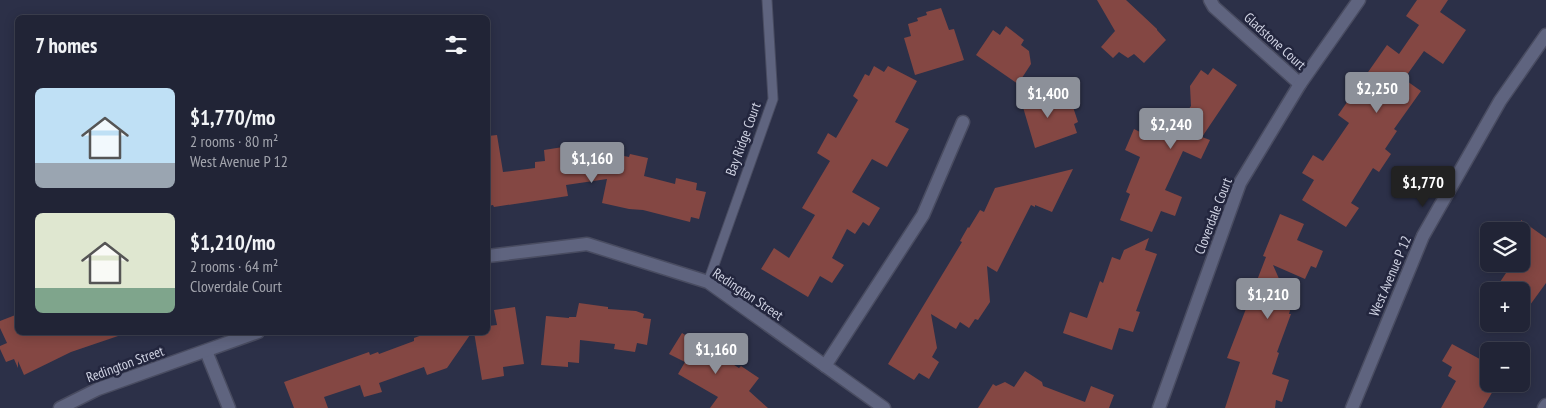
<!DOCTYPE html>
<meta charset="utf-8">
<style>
body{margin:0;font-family:"PT Sans Narrow",sans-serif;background:#292c3e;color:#f1f3f6;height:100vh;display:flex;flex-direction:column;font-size:19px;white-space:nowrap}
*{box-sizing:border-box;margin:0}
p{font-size:16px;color:#a2a4ad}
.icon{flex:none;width:28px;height:28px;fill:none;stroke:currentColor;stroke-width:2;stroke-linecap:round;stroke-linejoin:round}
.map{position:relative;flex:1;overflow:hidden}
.drawer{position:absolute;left:15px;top:15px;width:475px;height:320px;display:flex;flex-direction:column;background:#212436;border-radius:8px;box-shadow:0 2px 12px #0003,0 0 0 1px #3e4151}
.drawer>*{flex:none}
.controls{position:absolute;left:1480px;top:222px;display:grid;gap:10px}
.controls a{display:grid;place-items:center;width:50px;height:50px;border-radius:8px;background:#212436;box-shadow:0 2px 12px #0003,0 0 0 1px #3e4151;font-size:25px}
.price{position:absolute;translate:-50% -42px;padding:0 11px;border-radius:5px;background:#8c9099;color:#fff;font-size:16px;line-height:32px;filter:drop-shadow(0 1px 2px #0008)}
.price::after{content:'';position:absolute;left:50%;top:30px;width:15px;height:11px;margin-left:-8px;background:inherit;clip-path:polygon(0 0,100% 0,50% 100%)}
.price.selected{background:#222;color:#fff}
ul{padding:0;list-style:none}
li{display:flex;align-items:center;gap:15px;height:125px;padding:0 20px}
li span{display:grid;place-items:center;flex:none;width:140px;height:100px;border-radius:8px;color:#555}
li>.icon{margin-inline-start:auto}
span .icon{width:60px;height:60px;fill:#fffc;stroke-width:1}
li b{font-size:21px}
h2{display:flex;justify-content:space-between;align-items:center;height:60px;padding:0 20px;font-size:21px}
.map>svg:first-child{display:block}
</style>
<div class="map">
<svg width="1546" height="408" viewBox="0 0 1546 408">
<rect width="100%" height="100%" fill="#2c3048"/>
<g fill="#844743">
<polygon points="1097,0 1126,0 1157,29 1157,30 1166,40 1144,63 1134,54 1128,58 1119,52 1113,58 1101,47 1115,31"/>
<polygon points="1417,0 1448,0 1440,12 1466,30 1443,64 1424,51 1404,79 1421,91 1394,129 1397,131 1385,149 1391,154 1379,172 1373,168 1351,203 1359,208 1346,227 1302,200 1314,180 1302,173 1313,155 1323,161 1349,123 1338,115 1387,45 1399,54 1419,25 1406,16"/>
<polygon points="941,8 949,30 954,29 964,60 915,75 904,38 911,36 908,24 918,21 917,18 927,15 926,12"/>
<polygon points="1006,26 1024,40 1021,45 1029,51 1031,64 1018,84 976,55 993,30 1000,35"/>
<polygon points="874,66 884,72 888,66 917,81 895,122 909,129 887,167 872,159 852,192 880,208 869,226 863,222 855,234 847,229 832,258 844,265 832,283 820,276 808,297 761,269 774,248 789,258 815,215 802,208 830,161 817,153 828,133 836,138 858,100 853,96 865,74 869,76"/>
<polygon points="1213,68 1237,85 1202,137 1210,140 1201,159 1183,151 1165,190 1182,197 1175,216 1161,211 1152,232 1120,220 1130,194 1126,192 1140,157 1125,150 1134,129 1140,132 1154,114 1177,125 1191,106 1190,86 1201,70 1208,75"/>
<polygon points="1044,90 1050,108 1071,101 1078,122 1074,124 1077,133 1035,148 1020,97"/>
<polygon points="497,135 503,172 535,168 535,162 545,161 544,150 563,147 566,169 591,165 606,168 608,157 618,159 619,155 629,157 630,154 648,158 644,176 675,184 676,178 697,183 696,190 706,192 699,219 691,217 690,222 643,210 629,209 602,203 607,179 566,185 568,196 494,207 493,205 488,206 488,136"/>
<polygon points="1073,169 1052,212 1035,205 1035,207 1031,205 997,272 987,266 990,302 978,320 975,319 969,328 960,322 956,329 931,314 937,348 932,357 939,362 929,379 919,373 914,380 888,364 962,242 960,241 968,227 969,228 980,210 984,212 995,188"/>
<polygon points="1280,214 1304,224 1297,240 1323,251 1316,268 1311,266 1305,279 1273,265 1287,297 1283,308 1290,310 1289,314 1291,314 1277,352 1279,353 1272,374 1289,380 1282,402 1276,400 1275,408 1225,408 1240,362 1227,358 1266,257 1263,256"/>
<polygon points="1521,220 1546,238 1546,283 1530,305 1521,299 1521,291 1494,291 1512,264 1521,264"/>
<polygon points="1149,238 1145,250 1157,254 1136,311 1140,312 1133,332 1119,328 1112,350 1063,333 1070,312 1087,318 1100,281 1103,283 1112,257 1120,260 1124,250"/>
<polygon points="579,303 608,307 608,309 636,311 644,314 643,318 651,319 647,345 637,343 635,352 614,349 615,344 580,340 579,363 568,362 568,367 541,365 546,316 569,318 569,317 576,317"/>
<polygon points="515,307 524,364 503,367 504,376 482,380 474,332 488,332 488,326 497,325 494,310"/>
<polygon points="18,314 18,332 120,332 121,335 71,352 24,375 18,361 18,368 14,359 6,362 0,349 0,346 7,343 0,328 0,321"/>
<polygon points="430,332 472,332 447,368 427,375 424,367 379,383 382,392 364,397 360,385 324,397 328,408 294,408 284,382 369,352 370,355 378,352 379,354 414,341 414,338"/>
<polygon points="682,333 739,368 741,366 759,378 749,391 768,408 710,408 718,397 678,374 685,362 669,354"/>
<polygon points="1452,344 1489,364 1489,384 1497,384 1483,408 1441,408 1456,381 1448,376 1452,367 1442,361"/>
<polygon points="1025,371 1042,382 1043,386 1085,402 1091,386 1114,395 1109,408 978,408 993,384 996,386 1005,382 1014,387"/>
</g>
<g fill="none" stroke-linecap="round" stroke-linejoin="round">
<g stroke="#494c61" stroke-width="11">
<polyline id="service" points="708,282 773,99 767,0"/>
</g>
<g stroke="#494c61" stroke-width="15">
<g id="minor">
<polyline points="1210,0 1214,7 1300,84"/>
<polyline points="488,256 587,244 708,282 884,408"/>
<polyline points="206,351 229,408"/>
<polyline points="825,366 923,215 963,122"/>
<polyline points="60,408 98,389 258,332"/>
<polyline points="1159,408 1240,183 1300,84 1359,0"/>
<polyline points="1352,408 1423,236 1500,101 1546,35"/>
<polyline points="1544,408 1546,405"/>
</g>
</g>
<use href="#service" stroke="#5f647f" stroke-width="9"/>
<use href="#minor" stroke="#5f647f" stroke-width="12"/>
</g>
<g text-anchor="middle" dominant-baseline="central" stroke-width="5" stroke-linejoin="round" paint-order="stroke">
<g font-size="14" fill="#d0d3e3" stroke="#23263e">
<text transform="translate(1275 41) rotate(42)">Gladstone Court</text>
<text transform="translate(743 139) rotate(-70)">Bay Ridge Court</text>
<text transform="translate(1213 216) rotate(-69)">Cloverdale Court</text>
<text transform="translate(1390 276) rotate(-67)">West Avenue P 12</text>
<text transform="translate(748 294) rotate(34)">Redington Street</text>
<text transform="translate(125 364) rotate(-20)">Redington Street</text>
</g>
</g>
</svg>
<div class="controls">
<a><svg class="icon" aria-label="layers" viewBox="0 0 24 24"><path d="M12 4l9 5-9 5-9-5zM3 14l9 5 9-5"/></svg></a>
<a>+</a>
<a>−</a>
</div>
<b class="price" style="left:1377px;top:114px">$2,250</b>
<b class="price" style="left:1048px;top:119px">$1,400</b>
<b class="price" style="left:1171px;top:150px">$2,240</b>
<b class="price" style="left:592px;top:184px">$1,160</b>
<b class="price selected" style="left:1423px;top:208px">$1,770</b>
<b class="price" style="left:1268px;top:320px">$1,210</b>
<b class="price" style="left:716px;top:375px">$1,160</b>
<section class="drawer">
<h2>7 homes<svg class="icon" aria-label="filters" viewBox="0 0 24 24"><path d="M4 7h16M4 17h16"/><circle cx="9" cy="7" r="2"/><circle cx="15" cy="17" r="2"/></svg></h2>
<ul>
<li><span style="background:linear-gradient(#bfe0f5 75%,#9aa5b1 0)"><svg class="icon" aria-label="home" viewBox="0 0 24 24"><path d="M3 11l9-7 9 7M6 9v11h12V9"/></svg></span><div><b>$1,770/mo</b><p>2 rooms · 80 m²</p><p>West Avenue P 12</p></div></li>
<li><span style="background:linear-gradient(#dfe7d0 75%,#7fa58c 0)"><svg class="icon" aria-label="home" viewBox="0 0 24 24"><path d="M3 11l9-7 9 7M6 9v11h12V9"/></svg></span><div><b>$1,210/mo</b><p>2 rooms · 64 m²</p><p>Cloverdale Court</p></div></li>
</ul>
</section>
</div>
